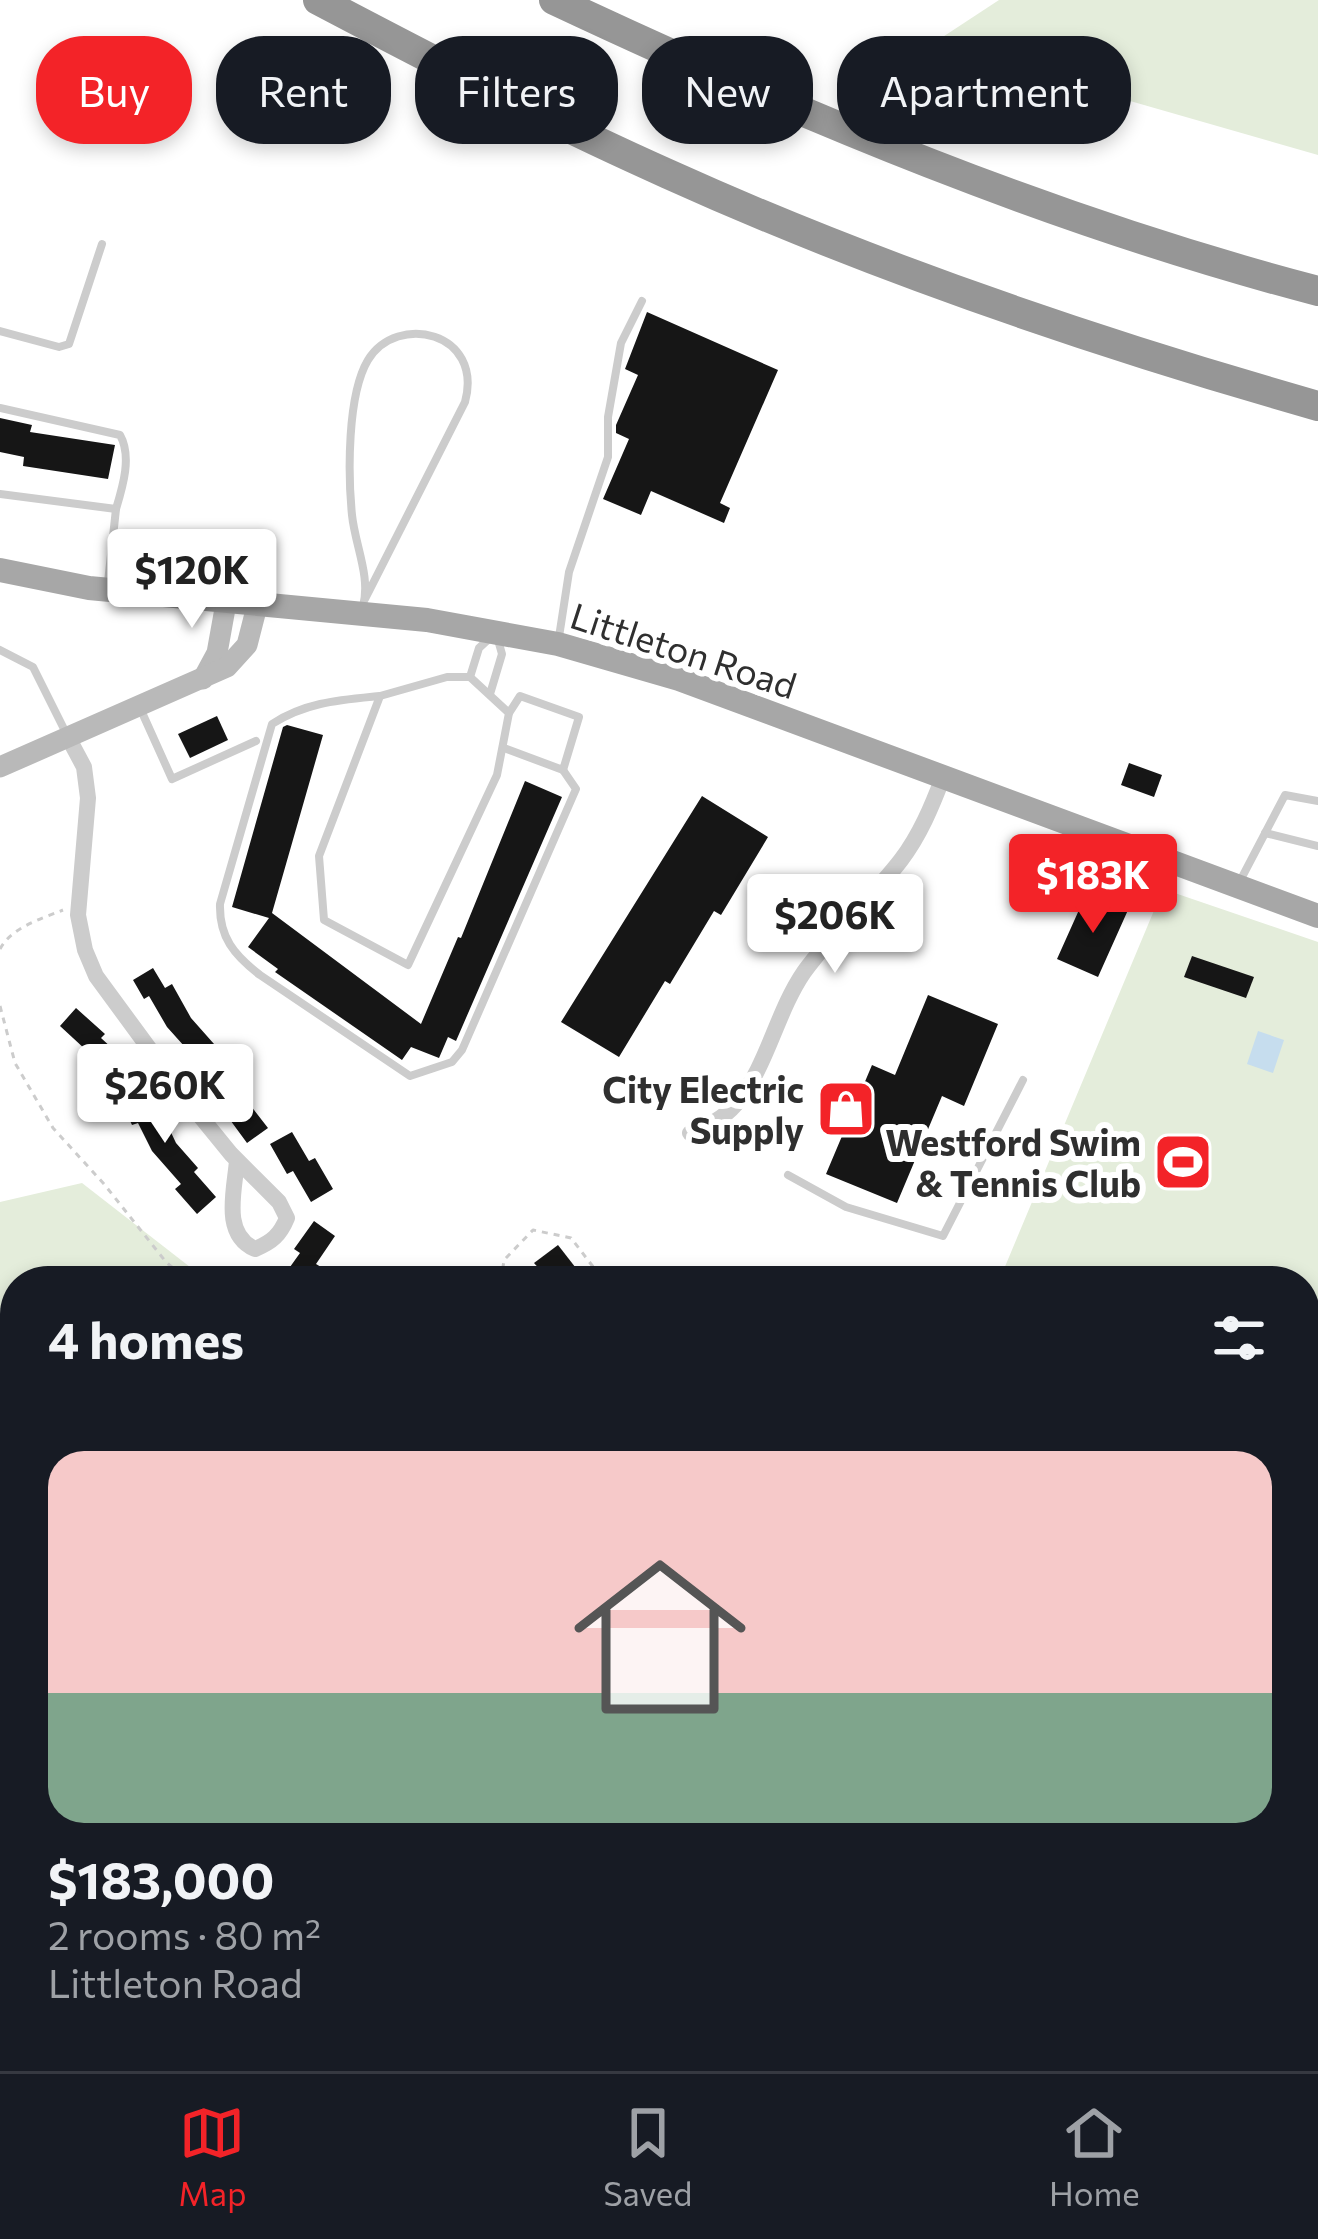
<!DOCTYPE html>
<meta charset="utf-8">
<style>
body{margin:0;font-family:Commissioner,sans-serif;background:#20242c;color:#f1f3f6;height:100vh;display:flex;flex-direction:column;font-size:45px;white-space:nowrap}
*{box-sizing:border-box;margin:0}
p{font-size:39px;color:#9ea1a6}
.icon{flex:none;width:66px;height:66px;fill:none;stroke:currentColor;stroke-width:2;stroke-linecap:round;stroke-linejoin:round}
.map{position:relative;flex:1;overflow:hidden}
.drawer{position:absolute;left:0px;top:1266px;width:1320px;height:807px;display:flex;flex-direction:column;background:#171b24;border-radius:48px 48px 0 0;box-shadow:0 6px 18px #0003}
.drawer>*{flex:none}
.hud{position:absolute;left:36px;top:36px;width:1248px;height:108px;display:flex;gap:24px}
.price{position:absolute;translate:-50% -102px;padding:0 27px;border-radius:12px;background:#fff;color:#222;font-size:39px;line-height:78px;filter:drop-shadow(0 3px 6px #0008)}
.price::after{content:'';position:absolute;left:50%;top:72px;width:36px;height:27px;margin-left:-18px;background:inherit;clip-path:polygon(0 0,100% 0,50% 100%)}
.price.selected{background:#f32328;color:#fff}
ul{padding:0;list-style:none}
li{display:grid;align-content:center;gap:24px;height:636px;padding:0 48px}
li span{display:grid;place-items:center;height:372px;border-radius:36px;color:#555}
li>.icon{margin-inline-start:auto}
span .icon{width:216px;height:216px;fill:#fffc;stroke-width:1}
li b{font-size:51px}
h2{display:flex;justify-content:space-between;align-items:center;height:144px;padding:0 48px;font-size:51px}
.pill{padding:0 42px;border-radius:48px;background:#171b24;box-shadow:0 6px 18px #0003;font-size:42px;line-height:108px}
.pill.selected{background:#f32328;color:#fff}
.dock{display:flex;justify-content:space-around;align-items:center;height:168px;border-top:3px solid #363941;background:#171b24;font-size:33px;color:#9ea1a6}
.dock a{display:grid;justify-items:center;gap:6px}
.dock .selected{color:#f32328}
.map>svg:first-child{display:block}
</style>
<div class="map">
<svg width="1318" height="2071" viewBox="0 0 1318 2071">
<rect width="100%" height="100%" fill="#fff"/>
<g fill="#e4eddb">
<polygon points="999,0 1318,0 1318,155 932,44"/>
<polygon points="1163,889 1318,942 1318,1634 1305,1671 1305,1281 999,1281"/>
<polygon points="82,1183 208,1281 15,1281 15,1621 0,1623 0,1202"/>
<polygon points="1305,1892 1318,1895 1318,2071 763,2071 758,2058 1305,2058"/>
</g>
<polygon fill="#c6ddee" points="1258,1031 1284,1040 1273,1073 1247,1064"/>
<g fill="none" stroke-linecap="round" stroke-linejoin="round">
<g stroke="#c6ddee" stroke-width="4.5">
<polyline points="0,1572 15,1571"/>
<polyline points="1305,1967 1318,1968"/>
</g>
</g>
<g fill="#161616">
<polygon points="647,312 778,370 720,503 730,508 724,523 651,491 641,515 603,499 629,439 616,433 616,425 638,375 625,369"/>
<polygon points="0,418 32,425 30,432 115,445 108,479 23,466 24,457 0,452"/>
<polygon points="217,716 228,740 190,758 178,734"/>
<polygon points="287,725 323,735 272,913 421,1024 458,937 461,938 525,781 562,797 456,1041 448,1037 439,1058 411,1047 402,1060 275,972 278,969 248,947 269,918 232,907 283,727"/>
<polygon points="1129,763 1162,775 1154,797 1121,785"/>
<polygon points="702,796 768,837 721,915 714,911 670,984 665,981 619,1057 561,1022"/>
<polygon points="1102,898 1128,910 1098,977 1057,959 1083,901 1097,907"/>
<polygon points="1192,956 1254,977 1246,998 1184,977"/>
<polygon points="153,968 165,988 172,984 191,1018 222,1053 217,1057 238,1081 234,1084 268,1128 247,1143 225,1113 232,1108 198,1070 202,1066 167,1027 149,996 144,999 133,980"/>
<polygon points="928,995 998,1024 964,1106 942,1096 897,1203 826,1174 872,1065 895,1075"/>
<polygon points="76,1008 105,1034 101,1038 125,1060 108,1079 81,1055 86,1050 60,1026"/>
<polygon points="139,1080 154,1112 160,1109 176,1143 198,1168 194,1172 216,1197 197,1214 175,1189 181,1184 152,1151 138,1123 132,1125 116,1091"/>
<polygon points="292,1132 309,1161 315,1158 333,1189 311,1202 293,1171 287,1174 270,1144"/>
<polygon points="314,1221 335,1236 316,1264 321,1267 312,1281 280,1281 300,1253 294,1249"/>
<polygon points="558,1245 586,1281 550,1281 534,1263"/>
<polygon points="651,2058 691,2058 712,2071 672,2071"/>
</g>
<g fill="none" stroke-linecap="round" stroke-linejoin="round">
<g stroke="#ccc" stroke-width="3" stroke-dasharray="6 6" stroke-linecap="butt">
<path d="M0 949C12 927 41 919 63 910"/>
<polyline points="0,1006 15,1063 53,1128 104,1184 166,1262 188,1281"/>
<polyline points="501,1281 504,1260 533,1230 571,1238 604,1281"/>
<polyline points="727,1281 742,1270 785,1281"/>
<polyline points="1305,1815 1318,1806"/>
<polyline points="1305,1927 1318,1930"/>
<polyline points="1190,2058 1202,2071"/>
</g>
<g stroke="#ccc" stroke-width="8">
<polyline points="0,331 59,347 69,344 102,244"/>
<path d="M0 408 120 435C132 456 123 486 116 509"/>
<polyline points="0,494 116,509 108,582"/>
<path d="M363 606C371 577 355 545 352 515 348 475 347 395 368 360 397 312 484 332 465 402L365 599"/>
<polyline points="559,637 569,572 608,457 608,417 621,343 642,301"/>
<polyline points="0,650 33,667 67,735"/>
<polygon points="447,677 470,677 509,713 497,775 408,965 324,920 319,856 380,696"/>
<polyline points="470,677 479,648 491,637"/>
<polyline points="490,694 502,654 498,640"/>
<path d="M380 696C340 700 306 702 272 724L220 904C219 937 234 955 260 975L410 1076 452 1062 462 1050 576 789 563 770"/>
<polyline points="140,708 172,779 256,741"/>
<polyline points="504,748 563,770 579,717 520,696 509,713"/>
<polyline points="1265,833 1318,846"/>
<polyline points="1240,881 1285,795 1318,801"/>
<polyline points="788,1175 846,1207 943,1236 1023,1080"/>
</g>
<g stroke="#ccc" stroke-width="16">
<path d="M68 737 84 767 88 798 78 915 85 950 96 976 187 1100 231 1154 279 1202 287 1218C280 1235 272 1242 255 1249 221 1234 235 1189 237 1160"/>
<path d="M690 1133C709 1125 723 1119 736 1104 768 1065 776 1013 804 972 833 932 871 899 901 860 920 835 932 806 943 777"/>
<polyline points="0,2020 15,2025"/>
<polyline points="153,2058 203,2063 256,2058"/>
<polyline points="582,2058 588,2071"/>
</g>
<g stroke="#b9b9b9" stroke-width="21">
<polyline points="203,679 217,653 226,603"/>
<polyline points="0,767 227,667 247,645 257,606"/>
</g>
<polyline stroke="#a7a7a7" stroke-width="24" points="0,570 89,588 427,620 558,644 679,679 1318,916"/>
<g stroke="#969696" stroke-width="30">
<path d="M318 0C434 61 549 121 668 174 878 269 1097 343 1318 406"/>
<path d="M554 0C801 116 1054 222 1318 291"/>
</g>
</g>
<defs>
<g id="shop-square" transform="scale(3)"><rect x="-9" y="-9" width="18" height="18" rx="4" fill="#f32328" stroke="#fff"/><path d="M-5-2.5h2.3a2.7 3.5 0 0 1 5.4 0H5L5.5 6h-11ZM-1.5-2.5h3a1.5 2.3 0 0 0-3 0Z" fill="#fff"/></g>
<g id="stadium-square" transform="scale(3)"><rect x="-9" y="-9" width="18" height="18" rx="4" fill="#f32328" stroke="#fff"/><path d="M0-5a6.5 5 0 1 0 0 10a6.5 5 0 1 0 0-10ZM-3.5-1.8h7v3.6h-7Z" fill="#fff"/></g>
</defs>
<g fill-rule="evenodd">
<use href="#shop-square" x="846" y="1109"/>
<use href="#stadium-square" x="1183" y="1162"/>
</g>
<g text-anchor="middle" dominant-baseline="central" stroke-width="12" stroke-linejoin="round" paint-order="stroke">
<g font-size="36" fill="#2f2f2f" stroke="#fff">
<text transform="translate(684 649) rotate(18)">Littleton Road</text>
</g>
<g font-size="36" font-weight="bold" fill="#2f2f2f" stroke="#fff" text-anchor="end">
<text x="804" y="1088">City Electric<tspan x="804" dy="41">Supply</tspan></text>
<text x="1141" y="1141">Westford Swim<tspan x="1141" dy="41">&amp; Tennis Club</tspan></text>
</g>
</g>
</svg>
<b class="price" style="left:192px;top:631px">$120K</b>
<b class="price selected" style="left:1093px;top:936px">$183K</b>
<b class="price" style="left:835px;top:976px">$206K</b>
<b class="price" style="left:165px;top:1146px">$260K</b>
<div class="hud">
<a class="pill selected">Buy</a>
<a class="pill">Rent</a>
<a class="pill">Filters</a>
<a class="pill">New</a>
<a class="pill">Apartment</a>
</div>
<section class="drawer">
<h2>4 homes<svg class="icon" aria-label="filters" viewBox="0 0 24 24"><path d="M4 7h16M4 17h16"/><circle cx="9" cy="7" r="2"/><circle cx="15" cy="17" r="2"/></svg></h2>
<ul>
<li><span style="background:linear-gradient(#f6c9c9 65%,#7fa58c 0)"><svg class="icon" aria-label="home" viewBox="0 0 24 24"><path d="M3 11l9-7 9 7M6 9v11h12V9"/></svg></span><div><b>$183,000</b><p>2 rooms · 80 m²</p><p>Littleton Road</p></div></li>
</ul>
</section>
</div>
<nav class="dock">
<a class="selected"><svg class="icon" aria-label="map" viewBox="0 0 24 24"><path d="M3 6l6-2 6 2 6-2v14l-6 2-6-2-6 2zM9 4v14M15 6v14"/></svg>Map</a>
<a><svg class="icon" aria-label="saved" viewBox="0 0 24 24"><path d="M7 4h10v16l-5-4-5 4z"/></svg>Saved</a>
<a><svg class="icon" aria-label="home" viewBox="0 0 24 24"><path d="M3 11l9-7 9 7M6 9v11h12V9"/></svg>Home</a>
</nav>
